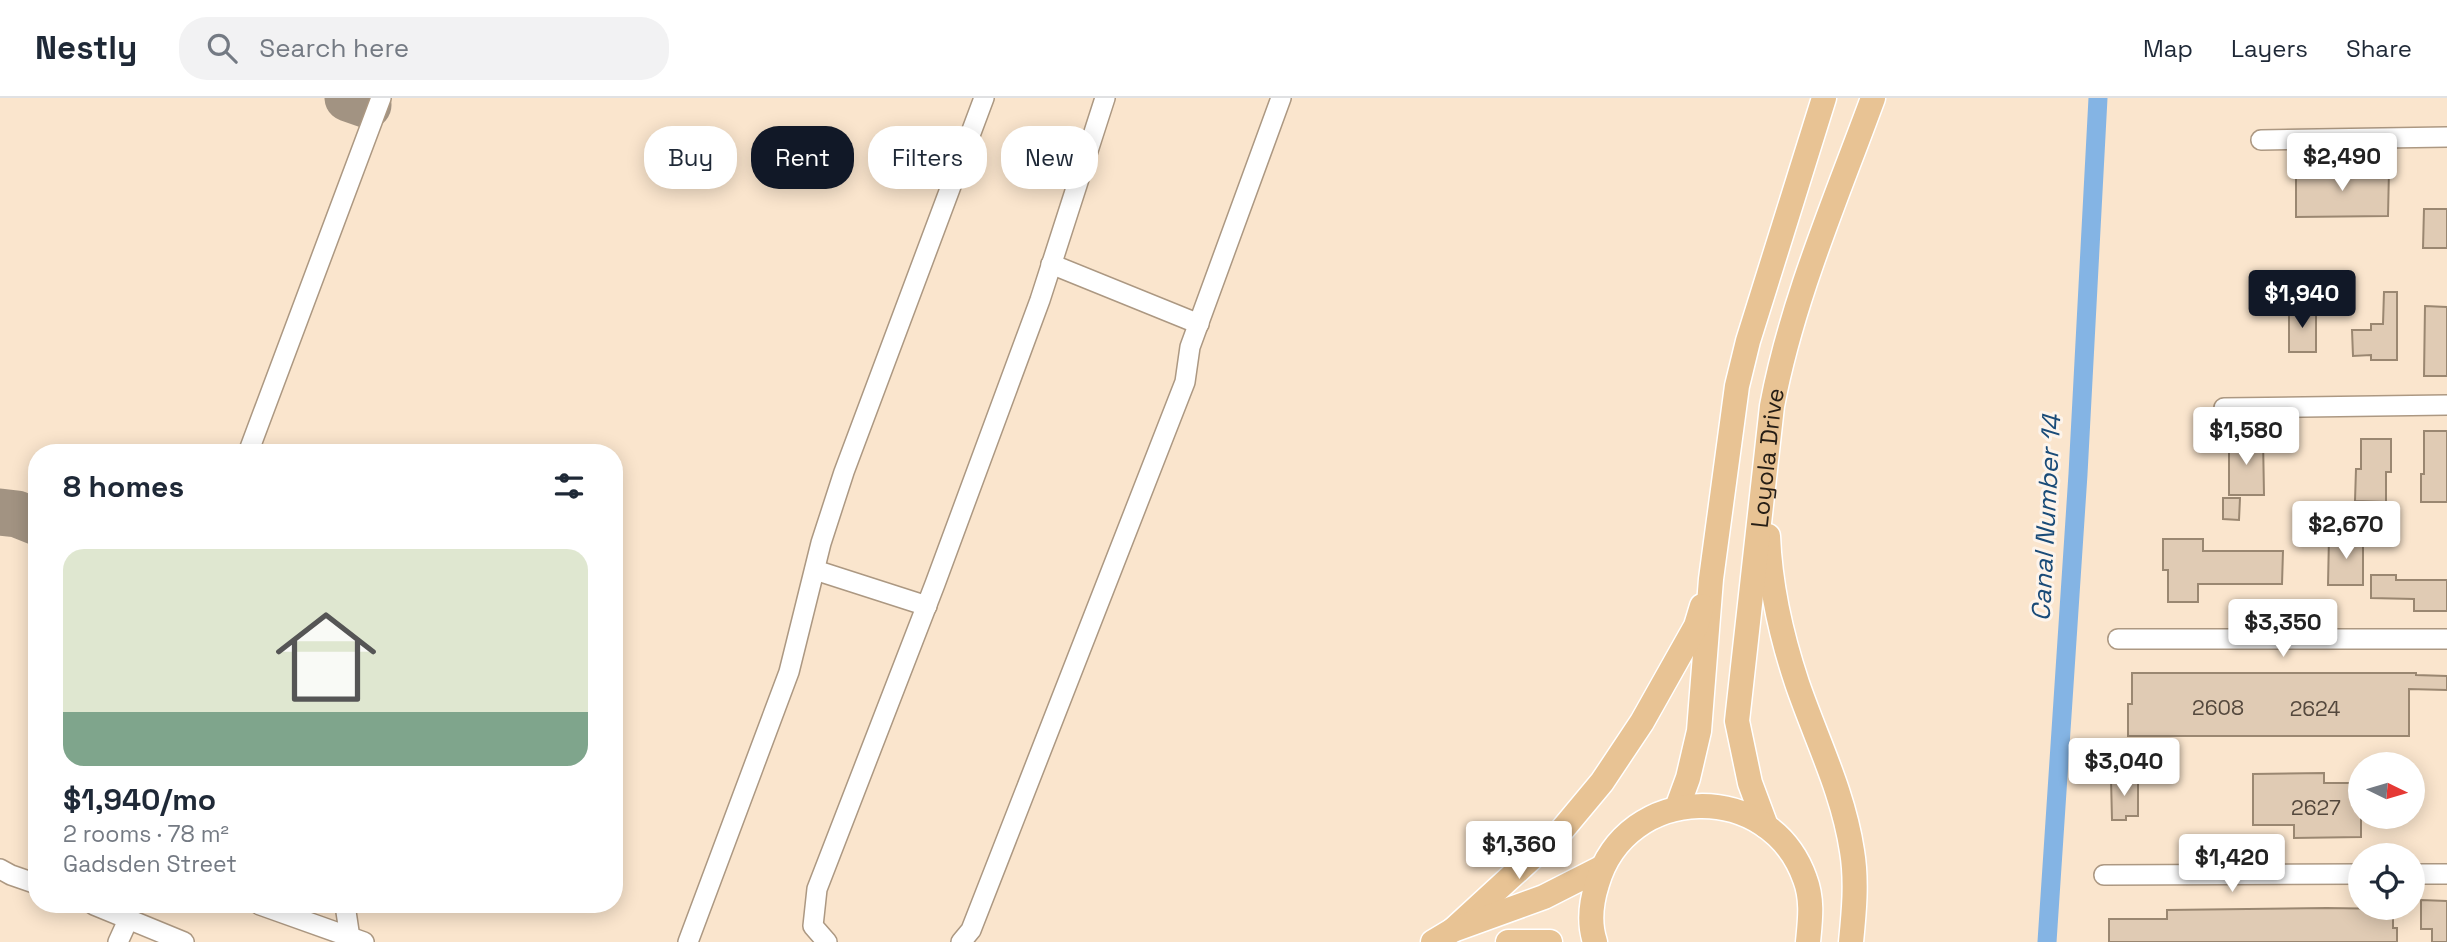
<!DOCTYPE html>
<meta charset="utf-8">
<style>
body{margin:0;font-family:"Space Grotesk",sans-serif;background:#f2f2f3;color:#1f2937;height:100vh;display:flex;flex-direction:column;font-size:26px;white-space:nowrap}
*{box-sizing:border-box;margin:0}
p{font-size:23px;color:#747a83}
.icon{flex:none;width:38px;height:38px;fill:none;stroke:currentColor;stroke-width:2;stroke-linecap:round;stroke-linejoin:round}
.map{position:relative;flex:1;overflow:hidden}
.sheet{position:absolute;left:28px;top:346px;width:595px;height:469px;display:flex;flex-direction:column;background:#fff;border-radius:28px;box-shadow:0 4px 18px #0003}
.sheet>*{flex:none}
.hud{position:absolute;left:644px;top:28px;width:665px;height:63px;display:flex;gap:14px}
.needle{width:46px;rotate:95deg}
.fabs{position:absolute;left:2348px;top:654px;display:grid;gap:14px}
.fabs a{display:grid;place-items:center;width:77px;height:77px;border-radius:50%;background:#fff;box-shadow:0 4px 18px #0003;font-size:35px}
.price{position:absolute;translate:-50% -60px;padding:0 16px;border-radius:7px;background:#fff;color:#222;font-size:23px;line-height:46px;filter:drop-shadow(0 2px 4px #0008)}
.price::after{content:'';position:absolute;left:50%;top:42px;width:21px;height:16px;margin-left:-10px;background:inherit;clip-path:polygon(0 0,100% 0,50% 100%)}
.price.active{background:#111827;color:#fff}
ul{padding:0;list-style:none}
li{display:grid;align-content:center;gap:14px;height:371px;padding:0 35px}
li span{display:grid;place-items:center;height:217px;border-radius:21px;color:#555}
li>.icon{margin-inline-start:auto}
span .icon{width:126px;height:126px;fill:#fffc;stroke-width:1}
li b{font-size:30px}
h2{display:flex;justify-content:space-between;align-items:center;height:84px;padding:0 35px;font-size:30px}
.chip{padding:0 24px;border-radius:28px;background:#fff;box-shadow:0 4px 18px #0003;font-size:24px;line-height:63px}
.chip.active{background:#111827;color:#fff}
header{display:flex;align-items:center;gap:42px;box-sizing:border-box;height:98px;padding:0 35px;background:#fff;border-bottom:2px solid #e0e1e3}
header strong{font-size:33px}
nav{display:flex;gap:38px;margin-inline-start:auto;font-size:24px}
.search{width:490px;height:63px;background:#f2f2f3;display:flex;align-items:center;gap:18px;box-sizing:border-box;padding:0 24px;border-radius:28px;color:#747a83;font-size:26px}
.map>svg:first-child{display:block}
</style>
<header>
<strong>Nestly</strong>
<div class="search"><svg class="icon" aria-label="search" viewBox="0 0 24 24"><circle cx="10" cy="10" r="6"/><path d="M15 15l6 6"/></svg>Search here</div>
<nav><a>Map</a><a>Layers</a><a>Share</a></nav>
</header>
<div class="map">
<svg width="2447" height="844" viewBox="0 0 2447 844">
<rect width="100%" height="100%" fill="#fae5cd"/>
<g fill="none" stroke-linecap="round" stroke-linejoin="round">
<polyline stroke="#84b4e4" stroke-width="19" points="2047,844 2078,376 2098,0"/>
<g stroke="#a29382" stroke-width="47">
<polyline points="348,0 368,7"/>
<polyline points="0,414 17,416 37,424"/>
</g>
</g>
<g fill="#e0cbb4" stroke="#9a8771" stroke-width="2">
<polygon points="2389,72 2388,118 2296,119 2296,73"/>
<polygon points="2424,111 2447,111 2447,150 2423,150"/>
<polygon points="2384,194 2397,194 2397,262 2371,262 2371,257 2353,258 2352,232 2371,232 2371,226 2383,226"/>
<polygon points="2425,208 2447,209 2447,278 2424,278"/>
<rect x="2289" y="210" width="27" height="44"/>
<polygon points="2424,333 2447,333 2447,404 2421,404 2421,376 2424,376"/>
<polygon points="2229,340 2263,340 2264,397 2229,397"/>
<polygon points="2361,341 2391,341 2391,374 2386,374 2386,404 2355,403 2356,371 2361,371"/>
<polygon points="2223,400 2240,400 2239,422 2223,421"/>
<polygon points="2329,438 2363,438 2363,487 2328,487"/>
<polygon points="2163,441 2203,441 2203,453 2283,453 2282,486 2198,486 2198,504 2168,504 2168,472 2163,472"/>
<polygon points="2371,477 2396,477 2396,482 2447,482 2447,513 2414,513 2414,501 2371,500"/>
<polygon points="2132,575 2416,575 2416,577 2447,578 2447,592 2409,591 2409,638 2128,638 2128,606 2132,606"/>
<polygon points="2324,675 2324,685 2361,685 2361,739 2294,740 2294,727 2253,727 2253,676"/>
<polygon points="2138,679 2138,718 2126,718 2126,722 2112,722 2111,680"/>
<polygon points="2421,802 2447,803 2447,844 2432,844 2432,831 2421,831"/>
<polygon points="2327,810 2393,811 2393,830 2397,830 2397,844 2109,844 2109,821 2167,821 2167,812"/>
</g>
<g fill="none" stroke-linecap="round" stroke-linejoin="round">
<g stroke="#ac9882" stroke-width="22">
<g id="minor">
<polyline points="2261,42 2447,39"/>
<polyline points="1051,166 1199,226"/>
<polyline points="2224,310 2447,307"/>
<polyline points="248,355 381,0"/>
<polyline points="815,472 927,508"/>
<polyline points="2118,541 2447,541"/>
<polyline points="0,771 11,777 37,786"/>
<polyline points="2413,776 2447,776"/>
<polyline points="2104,777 2361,776"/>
<polyline points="94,807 184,844"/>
<polyline points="260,807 364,844"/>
<polyline points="345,807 350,840"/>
<polyline points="118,844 128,822"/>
<polyline points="688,844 789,574 821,445 844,374 984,0"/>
<polyline points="827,844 813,828 817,791 935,486 1040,202 1105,0"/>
<polyline points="961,844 971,832 1185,284 1190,249 1281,0"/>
</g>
</g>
<g stroke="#fff" stroke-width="27">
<g id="major">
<path d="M1768 438C1770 488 1781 537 1797 585 1816 641 1843 693 1852 753 1857 783 1854 814 1851 844"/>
<polyline points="1677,710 1688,680 1699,633 1711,481 1737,288 1748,243 1824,0"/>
<path id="s1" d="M1766 728 1750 685 1737 623 1772 308C1792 202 1836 101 1873 0"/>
<polyline points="1453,832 1562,732 1602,684 1642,624 1696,528 1702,508"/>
<polyline points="1433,844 1453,832 1544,799 1601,770"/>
<polyline points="1508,844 1550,844"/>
<path d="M1595 844C1589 826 1591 805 1597 786 1626 685 1770 681 1805 781 1813 802 1810 823 1808 844"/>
</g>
</g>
<use href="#minor" stroke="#fff" stroke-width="19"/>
<use href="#major" stroke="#e8c394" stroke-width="24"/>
</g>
<g text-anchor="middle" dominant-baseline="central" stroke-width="6" stroke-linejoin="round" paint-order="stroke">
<g font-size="21" fill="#54483d">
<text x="2218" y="609">2608</text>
<text x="2315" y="610">2624</text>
<text x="2316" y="709">2627</text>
</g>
<g font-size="24" fill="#251d15" stroke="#fdf4eb">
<text stroke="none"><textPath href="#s1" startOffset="374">Loyola Drive</textPath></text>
</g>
<g font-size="26" font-style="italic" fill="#194b78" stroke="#fdf4eb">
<text transform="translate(2046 420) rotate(-87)">Canal Number 14</text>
</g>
</g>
</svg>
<div class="fabs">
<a><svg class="needle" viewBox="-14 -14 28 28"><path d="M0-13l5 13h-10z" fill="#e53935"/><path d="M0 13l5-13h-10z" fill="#747a83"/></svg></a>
<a><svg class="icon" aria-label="locate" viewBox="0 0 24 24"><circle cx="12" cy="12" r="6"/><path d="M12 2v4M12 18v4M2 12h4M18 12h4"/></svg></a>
</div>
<b class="price" style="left:2342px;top:95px">$2,490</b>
<b class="price active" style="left:2302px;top:232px">$1,940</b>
<b class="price" style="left:2246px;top:369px">$1,580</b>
<b class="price" style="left:2346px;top:463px">$2,670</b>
<b class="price" style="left:2283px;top:561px">$3,350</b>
<b class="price" style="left:2124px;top:700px">$3,040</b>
<b class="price" style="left:1519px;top:783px">$1,360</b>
<b class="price" style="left:2232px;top:796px">$1,420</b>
<div class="hud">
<a class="chip">Buy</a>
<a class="chip active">Rent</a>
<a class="chip">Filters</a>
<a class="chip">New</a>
</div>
<section class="sheet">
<h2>8 homes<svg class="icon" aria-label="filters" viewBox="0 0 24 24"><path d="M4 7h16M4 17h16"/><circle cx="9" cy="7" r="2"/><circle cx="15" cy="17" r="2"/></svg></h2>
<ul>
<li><span style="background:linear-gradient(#dfe7d0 75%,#7fa58c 0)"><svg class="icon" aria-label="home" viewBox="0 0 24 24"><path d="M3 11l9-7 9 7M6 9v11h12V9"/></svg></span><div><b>$1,940/mo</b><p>2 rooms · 78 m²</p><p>Gadsden Street</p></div></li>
</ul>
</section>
</div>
